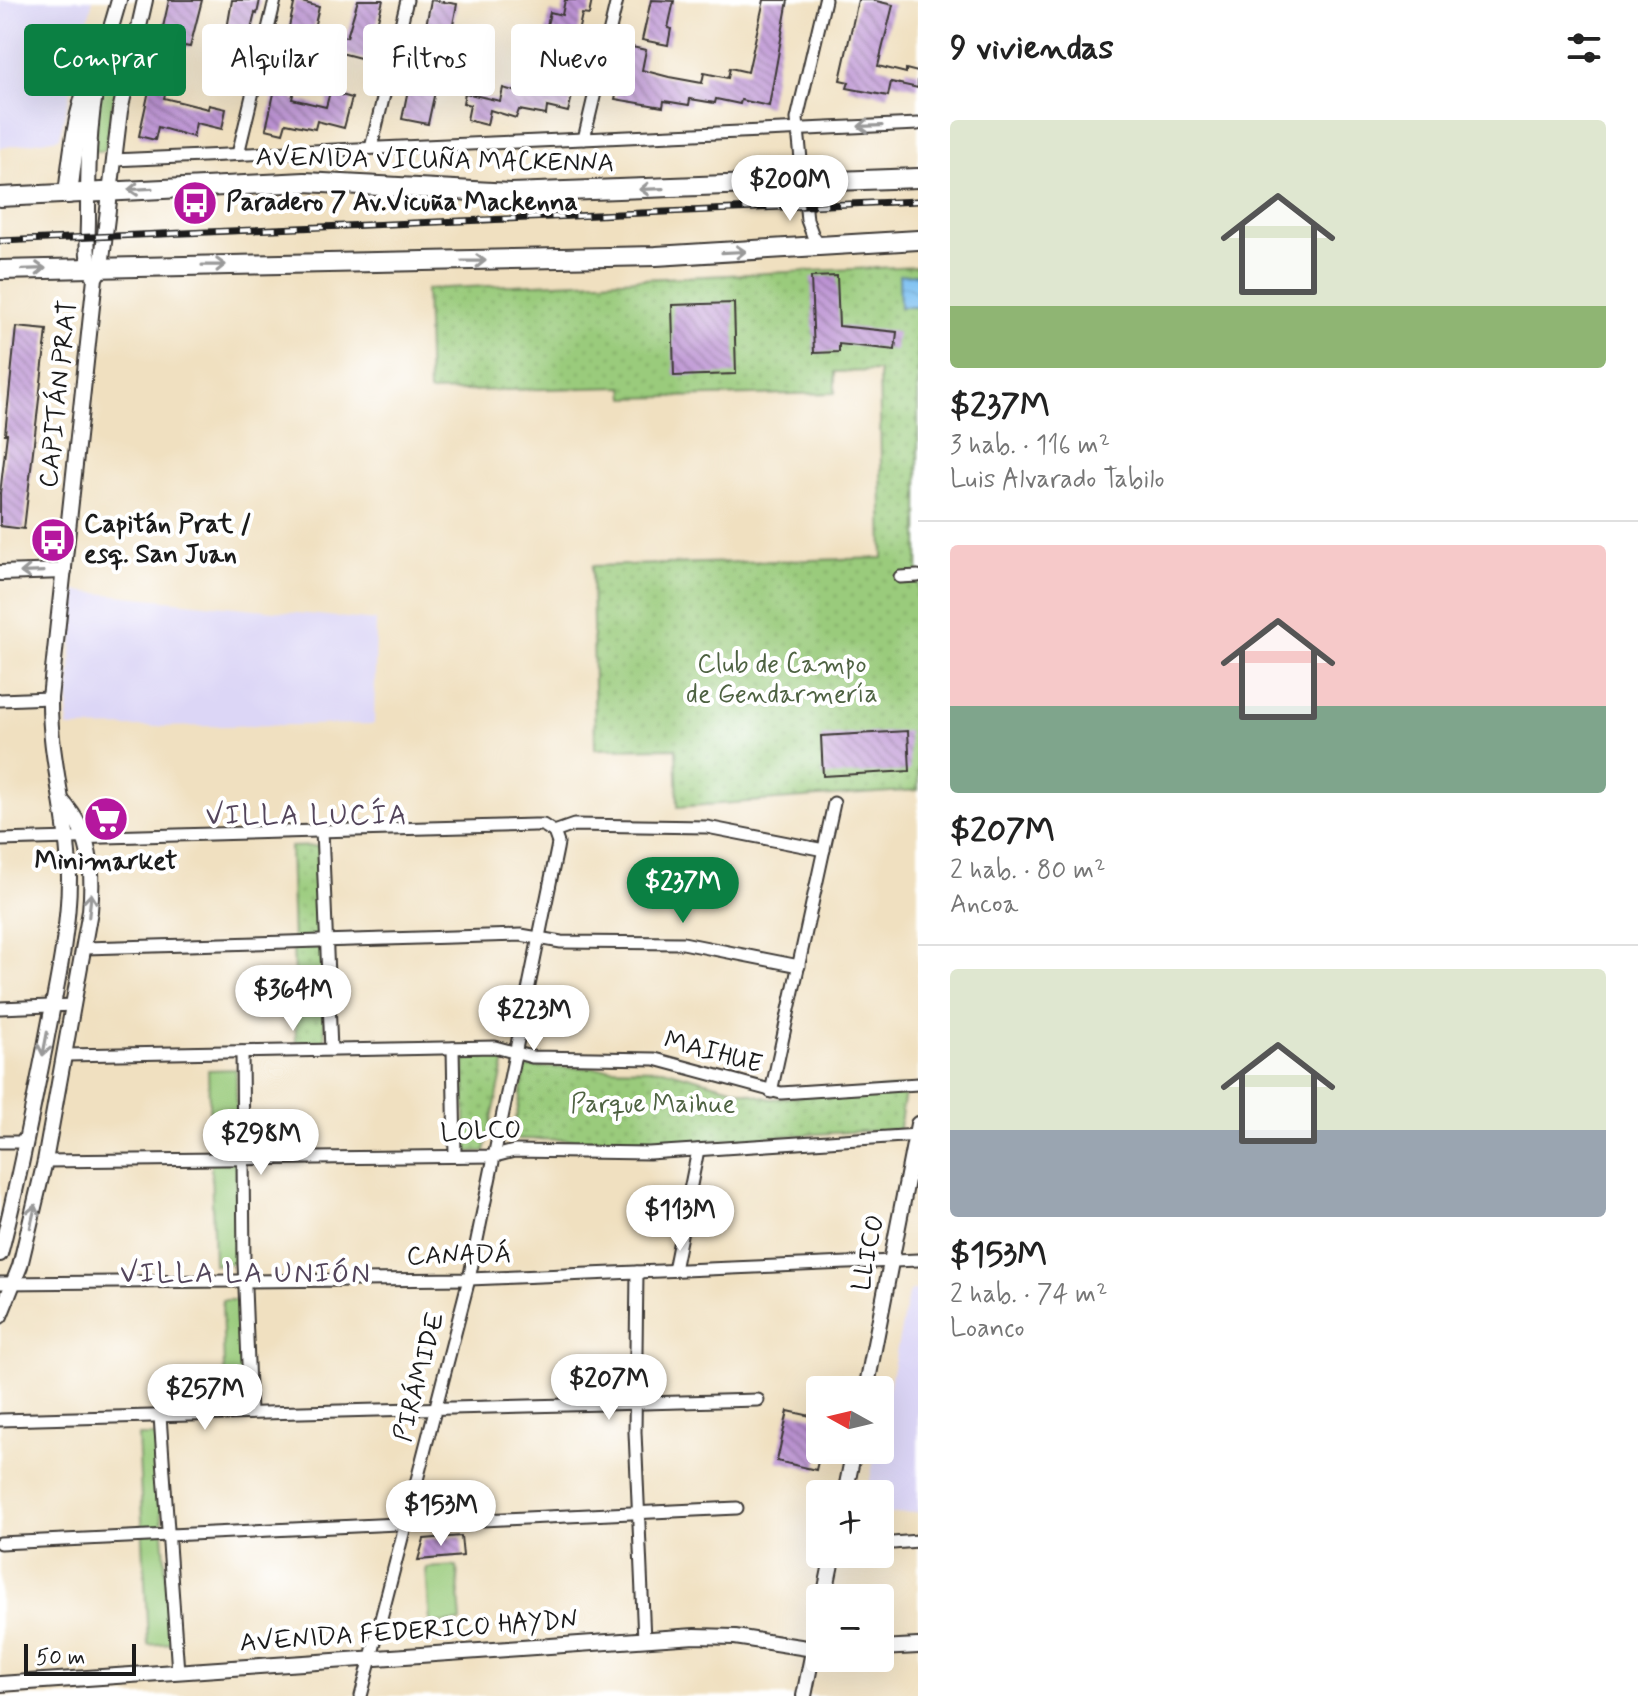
<!DOCTYPE html>
<html lang="es">
<meta charset="utf-8">
<style>
body{margin:0;font-family:Mynerve,sans-serif;background:#f2f2f2;color:#222;height:100vh;display:flex;flex-direction:column;font-size:30px;white-space:nowrap}
*{box-sizing:border-box;margin:0}
p{font-size:26px;color:#767676}
.icon{flex:none;width:44px;height:44px;fill:none;stroke:currentColor;stroke-width:2;stroke-linecap:round;stroke-linejoin:round}
.map{position:relative;flex:1;overflow:hidden}
.side{display:flex;flex-direction:column;background:#fff;width:720px}
.side>*{flex:none}
.banner{position:absolute;left:24px;top:24px;width:760px;height:72px;display:flex;gap:16px}
.needle{width:52px;rotate:278deg}
.tools{position:absolute;left:806px;top:1376px;display:grid;gap:16px}
.tools a{display:grid;place-items:center;width:88px;height:88px;border-radius:8px;background:#fff;box-shadow:0 8px 32px #0002;font-size:40px}
.scale{position:absolute;left:24px;bottom:20px;width:112px;box-sizing:border-box;padding-left:8px;border:4px solid #1c1c1c;border-top:0;font-size:22px;line-height:28px;white-space:nowrap;color:#1c1c1c;-webkit-text-stroke:6px #fff;paint-order:stroke}
.price{position:absolute;translate:-50% -68px;padding:0 18px;border-radius:28px;background:#fff;color:#222;font-size:26px;line-height:52px;filter:drop-shadow(0 2px 4px #0008)}
.price::after{content:'';position:absolute;left:50%;top:48px;width:24px;height:18px;margin-left:-12px;background:inherit;clip-path:polygon(0 0,100% 0,50% 100%)}
.price.active{background:#0b8043;color:#fff}
ul{padding:0;list-style:none}
li{display:grid;align-content:center;gap:16px;height:424px;padding:0 32px}
li+li{border-top:2px solid #e0e0e0}
li span{display:grid;place-items:center;height:248px;border-radius:8px;color:#555}
li>.icon{margin-inline-start:auto}
span .icon{width:144px;height:144px;fill:#fffc;stroke-width:1}
li b{font-size:34px}
h2{display:flex;justify-content:space-between;align-items:center;height:96px;padding:0 32px;font-size:34px}
.pill{padding:0 28px;border-radius:8px;background:#fff;box-shadow:0 8px 32px #0002;font-size:28px;line-height:72px}
.pill.active{background:#0b8043;color:#fff}
main{display:flex;flex:1;min-height:0}
.map>svg:first-child{display:block}
</style>
<main>
<div class="map">
<svg width="918" height="1696" viewBox="0 0 918 1696">
<defs>
<pattern id="park-dots" width="8" height="8" patternUnits="userSpaceOnUse" patternTransform="scale(2)"><rect width="8" height="8" fill="#9acb7b"/><path d="M2 2h.1M6 6h.1" fill="none" stroke="#84ae6a" stroke-width="1.8" stroke-linecap="round"/></pattern>
<pattern id="water-waves" width="16" height="10" patternUnits="userSpaceOnUse" patternTransform="scale(2)"><rect width="16" height="10" fill="#7abff1"/><path d="M0 5q4-4 8 0t8 0" fill="none" stroke="#69a4ce"/></pattern>
<pattern id="building-back-hatch" width="6" height="6" patternUnits="userSpaceOnUse" patternTransform="scale(2)"><rect width="6" height="6" fill="#bc93d3"/><path d="M-1 5l2 2M0 0l6 6M5-1l2 2" fill="none" stroke="#9877aa"/></pattern>
</defs>
<rect width="100%" height="100%" fill="#fff"/>
<filter id="ink" filterUnits="userSpaceOnUse"><feTurbulence type="fractalNoise" baseFrequency=".0125" numOctaves="2"/><feDisplacementMap in="SourceGraphic" scale="16" xChannelSelector="R" yChannelSelector="G"/><feConvolveMatrix kernelMatrix="1 2 1 2 8 2 1 2 1" color-interpolation-filters="sRGB"/></filter>
<filter id="wash" filterUnits="userSpaceOnUse"><feTurbulence type="fractalNoise" baseFrequency=".006" numOctaves="4" result="noise"/><feDisplacementMap in="SourceGraphic" scale="32" xChannelSelector="R" yChannelSelector="G"/><feGaussianBlur stdDeviation="1.8" result="paint"/><feColorMatrix in="noise" values="0 0 0 0 0 0 0 0 0 0 0 0 0 0 0 0 0 1.4 0 .05"/><feComposite in="paint" operator="in"/></filter>
<g filter="url(#wash)">
<rect width="100%" height="100%" fill="#f0e0c0"/>
<g fill="#dcd6f6">
<polygon points="0,0 93,0 59,138 0,148"/>
<polygon points="76,591 376,621 374,724 67,728"/>
<polygon points="913,1290 918,1290 918,1512 880,1515 880,1494 867,1494 876,1450 880,1450 880,1432 908,1294"/>
</g>
<g fill="#9acb7b" stroke="#5b744c" stroke-width="2">
<polygon points="113,37 129,42 111,112 105,151 95,151 99,98"/>
<polygon points="236,1069 237,1263 214,1265 208,1070"/>
<polygon points="222,1300 242,1300 245,1405 225,1406"/>
<polygon points="138,1436 156,1436 171,1643 148,1645"/>
<polygon points="457,1566 461,1622 430,1624 426,1568"/>
</g>
<g fill="url(#park-dots)" stroke="#5b744c" stroke-width="2">
<polygon points="918,266 918,790 678,807 676,748 595,749 592,566 883,558 879,371 835,372 835,393 625,398 624,387 429,392 426,289"/>
<polygon points="319,846 325,1041 296,1042 290,847"/>
<polygon points="465,1055 506,1056 485,1151 465,1152"/>
<polygon points="526,1067 663,1069 771,1099 906,1087 899,1129 699,1141 512,1139"/>
</g>
<polygon fill="url(#water-waves)" stroke="#4b6e86" stroke-width="2" points="918,274 918,307 900,307 899,275"/>
<g id="blocks">
<g fill="url(#building-back-hatch)">
<polygon points="169,0 202,0 190,47 184,46 178,75 170,73 164,98 208,109 209,105 226,109 222,129 196,123 193,137 158,127 155,140 139,136"/>
<polygon points="232,0 260,0 257,14 255,13 238,85 213,80 217,63 221,64"/>
<polygon points="295,0 319,7 302,78 297,77 292,99 326,107 330,92 352,98 344,128 317,121 315,129 286,123 283,133 266,129"/>
<polygon points="358,0 383,0 368,60 337,52 341,36 347,37"/>
<polygon points="431,0 457,4 452,30 456,31 447,75 439,73 428,124 402,119 411,75 415,76 421,51"/>
<polygon points="565,0 592,0 589,15 582,14 570,69 539,62 550,12 562,15"/>
<polygon points="651,0 674,1 668,28 671,29 668,45 642,40"/>
<polygon points="764,0 788,0 769,106 741,100 740,104 716,99 715,103 690,99 689,105 664,101 663,107 615,99 627,46 646,50 642,70 669,77 702,83 704,73 728,78 730,68 748,72"/>
<polygon points="858,0 872,0 893,5 878,66 906,73 906,69 918,72 918,88 891,82 888,96 847,88 849,82 840,80"/>
<polygon points="557,79 575,84 568,112 547,107 546,115 519,110 516,118 490,110 487,125 467,120 470,105 463,103 465,93 500,101 503,88 528,95 530,86 554,91"/>
<polygon points="837,276 839,326 897,332 895,350 839,344 839,352 814,353 811,277"/>
<polygon points="734,303 736,374 674,376 672,305"/>
<polygon points="16,327 47,330 24,529 0,526 0,494 7,434 5,434"/>
<polygon points="908,731 910,771 823,776 821,736"/>
<polygon points="788,1411 820,1418 820,1453 816,1470 777,1461"/>
<polygon points="461,1536 463,1556 418,1560 424,1539"/>
</g>
</g>
</g>
<g filter="url(#ink)">
<use href="#blocks" fill-opacity="0" stroke="#3c3935" stroke-width="2"/>
<g fill="none" stroke-linecap="round" stroke-linejoin="round">
<g stroke="#3c3935" stroke-width="15">
<g id="minor">
<polyline points="584,139 617,0"/>
<polyline points="371,148 407,0"/>
<polyline points="238,154 275,0"/>
<polyline points="113,160 918,124"/>
<polyline points="821,247 813,236 807,220 797,119 825,0"/>
<polyline points="900,577 918,576"/>
<polyline points="0,700 50,698"/>
<polyline points="322,830 331,1050"/>
<polyline points="554,832 574,825 707,827 824,850"/>
<polyline points="0,840 534,825 543,825 554,832"/>
<polyline points="85,948 521,935 561,942 683,943 799,966"/>
<polyline points="0,1008 74,1005"/>
<polyline points="453,1048 455,1156"/>
<polyline points="242,1052 244,1263 250,1413"/>
<polyline points="66,1055 495,1047 532,1057 655,1059 781,1093 918,1084"/>
<polyline points="771,1092 834,803"/>
<polyline points="0,1142 26,1142"/>
<polyline points="45,1161 495,1156 514,1151 649,1153 918,1135"/>
<polyline points="674,1270 698,1150"/>
<polyline points="637,1272 635,1432 644,1640"/>
<polyline points="0,1283 469,1279 918,1260"/>
<polyline points="160,1416 178,1672"/>
<polyline points="0,1420 758,1400"/>
<polyline points="0,1543 737,1508"/>
<polyline points="880,1544 918,1541"/>
<polyline points="361,1696 469,1279 557,849 558,843 554,832"/>
</g>
</g>
<g stroke="#3c3935" stroke-width="18">
<g id="tertiary">
<path d="M93 274C85 258 88 237 88 219 88 172 88 124 98 78 103 51 112 26 119 0"/>
<polyline points="0,573 64,571"/>
<path d="M0 1254C18 1186 31 1116 45 1047 55 992 69 934 69 878 69 817 49 759 50 698L95 278 101 267 120 111 145 0"/>
<path d="M0 1316 20 1266 45 1161 90 911C94 869 91 833 62 801"/>
<polyline points="866,1390 918,1124"/>
<polyline points="845,1494 854,1450"/>
<polyline points="824,1598 833,1554"/>
<polyline points="880,1648 918,1646"/>
<polyline points="0,1684 695,1636 735,1637 820,1650"/>
<polyline points="804,1696 820,1616"/>
</g>
</g>
<g stroke="#3c3935" stroke-width="22">
<g id="primary">
<path d="M68 194C74 146 78 95 104 53"/>
<polyline points="0,197 305,182 511,193 918,178"/>
<polyline points="0,270 656,256 918,240"/>
</g>
</g>
<use href="#minor" stroke="#fff" stroke-width="11"/>
<use href="#tertiary" stroke="#fff" stroke-width="14"/>
<use href="#primary" stroke="#fff" stroke-width="18"/>
<g stroke="#1c1c1c" stroke-width="7">
<polyline id="rail" points="0,241 918,201"/>
</g>
<use href="#rail" stroke="#fff" stroke-width="4" stroke-dasharray="12" stroke-linecap="butt"/>
</g>
<defs><path id="oneway-shaft" d="M-6 0H5M1.5-3L5.5 0L1.5 3" fill="none" stroke-width="1.6" stroke-linecap="round" stroke-linejoin="round" transform="scale(2)"/></defs>
<g stroke="#999">
<use href="#oneway-shaft" transform="translate(870 126) rotate(178)"/>
<use href="#oneway-shaft" transform="translate(140 189) rotate(177)"/>
<use href="#oneway-shaft" transform="translate(651 189) rotate(178)"/>
<use href="#oneway-shaft" transform="translate(734 252) rotate(-3)"/>
<use href="#oneway-shaft" transform="translate(474 261) rotate(-1)"/>
<use href="#oneway-shaft" transform="translate(214 265) rotate(-1)"/>
<use href="#oneway-shaft" transform="translate(34 269) rotate(-2)"/>
<use href="#oneway-shaft" transform="translate(32 572) rotate(178)"/>
<use href="#oneway-shaft" transform="translate(90 905) rotate(-84)"/>
<use href="#oneway-shaft" transform="translate(45 1044) rotate(101)"/>
<use href="#oneway-shaft" transform="translate(33 1216) rotate(-77)"/>
</g>
</g>
<defs>
<g id="bus-disc" transform="scale(2.3)"><circle r="9.5" fill="#b5179e" stroke="#fff"/><path d="M-5-6H5V4H4V6H2V4H-2V6H-4V4H-5ZM-3.5-4V0h7V-4ZM-3.5 1.2v1.5H-2V1.2ZM2 1.2v1.5H3.5V1.2Z" fill="#fff"/></g>
<g id="supermarket-disc" transform="scale(2.3)"><circle r="9.5" fill="#b5179e" stroke="#fff"/><path d="M-6-5.5h2.5l.6 2H6L4.5 2H-2.5L-4.4-4H-6ZM-1.5 3.2a1.3 1.3 0 1 0 .1 0ZM3 3.2a1.3 1.3 0 1 0 .1 0Z" fill="#fff"/></g>
</defs>
<g fill-rule="evenodd">
<use href="#bus-disc" x="195" y="203"/>
<use href="#bus-disc" x="53" y="540"/>
<use href="#supermarket-disc" x="106" y="819"/>
</g>
<g text-anchor="middle" dominant-baseline="central" stroke-width="8" stroke-linejoin="round" paint-order="stroke">
<g font-size="26" fill="#1c1c1c" stroke="#fff">
<text transform="translate(435 161) rotate(1)">AVENIDA VICUÑA MACKENNA</text>
<text transform="translate(59 394) rotate(-84)">CAPITÁN PRAT</text>
<text transform="translate(713 1053) rotate(15)">MAIHUE</text>
<text transform="translate(481 1132) rotate(-3)">LOLCO</text>
<text transform="translate(869 1253) rotate(-79)">LLICO</text>
<text transform="translate(459 1256) rotate(-1)">CANADÁ</text>
<text transform="translate(420 1377) rotate(-75)">PIRÁMIDE</text>
<text transform="translate(409 1632) rotate(-4)">AVENIDA FEDERICO HAYDN</text>
</g>
<g font-size="26" font-weight="bold" fill="#1c1c1c" stroke="#fff" text-anchor="start">
<text x="226" y="203">Paradero 7 Av.Vicuña Mackenna</text>
<text x="84" y="525">Capitán Prat /<tspan x="84" dy="30">esq. San Juan</tspan></text>
<text x="106" y="862" text-anchor="middle">Minimarket</text>
</g>
<g font-size="26" fill="#4e6242" stroke="#fff">
<text x="782" y="665">Club de Campo<tspan x="782" dy="30">de Gendarmería</tspan></text>
<text x="653" y="1105">Parque Maihue</text>
</g>
<g font-size="28" letter-spacing="2" fill="#54465c" stroke="#fff">
<text x="307" y="816">VILLA LUCÍA</text>
<text x="246" y="1274">VILLA LA UNIÓN</text>
</g>
</g>
</svg>
<div class="tools">
<a><svg class="needle" viewBox="-14 -14 28 28"><path d="M0-13l5 13h-10z" fill="#e53935"/><path d="M0 13l5-13h-10z" fill="#767676"/></svg></a>
<a>+</a>
<a>−</a>
</div>
<div class="scale">50 m</div>
<b class="price" style="left:790px;top:223px">$200M</b>
<b class="price active" style="left:683px;top:925px">$237M</b>
<b class="price" style="left:293px;top:1033px">$364M</b>
<b class="price" style="left:534px;top:1053px">$223M</b>
<b class="price" style="left:261px;top:1177px">$298M</b>
<b class="price" style="left:680px;top:1253px">$113M</b>
<b class="price" style="left:609px;top:1422px">$207M</b>
<b class="price" style="left:205px;top:1432px">$257M</b>
<b class="price" style="left:441px;top:1548px">$153M</b>
<div class="banner">
<a class="pill active">Comprar</a>
<a class="pill">Alquilar</a>
<a class="pill">Filtros</a>
<a class="pill">Nuevo</a>
</div>
</div>
<section class="side">
<h2>9 viviendas<svg class="icon" aria-label="filters" viewBox="0 0 24 24"><path d="M4 7h16M4 17h16"/><circle cx="9" cy="7" r="2"/><circle cx="15" cy="17" r="2"/></svg></h2>
<ul>
<li><span style="background:linear-gradient(#dfe7d0 75%,#8fb573 0)"><svg class="icon" aria-label="home" viewBox="0 0 24 24"><path d="M3 11l9-7 9 7M6 9v11h12V9"/></svg></span><div><b>$237M</b><p>3 hab. · 116 m²</p><p>Luis Alvarado Tabilo</p></div></li>
<li><span style="background:linear-gradient(#f6c9c9 65%,#7fa58c 0)"><svg class="icon" aria-label="home" viewBox="0 0 24 24"><path d="M3 11l9-7 9 7M6 9v11h12V9"/></svg></span><div><b>$207M</b><p>2 hab. · 80 m²</p><p>Ancoa</p></div></li>
<li><span style="background:linear-gradient(#dfe7d0 65%,#9aa5b1 0)"><svg class="icon" aria-label="home" viewBox="0 0 24 24"><path d="M3 11l9-7 9 7M6 9v11h12V9"/></svg></span><div><b>$153M</b><p>2 hab. · 74 m²</p><p>Loanco</p></div></li>
</ul>
</section>
</main>
